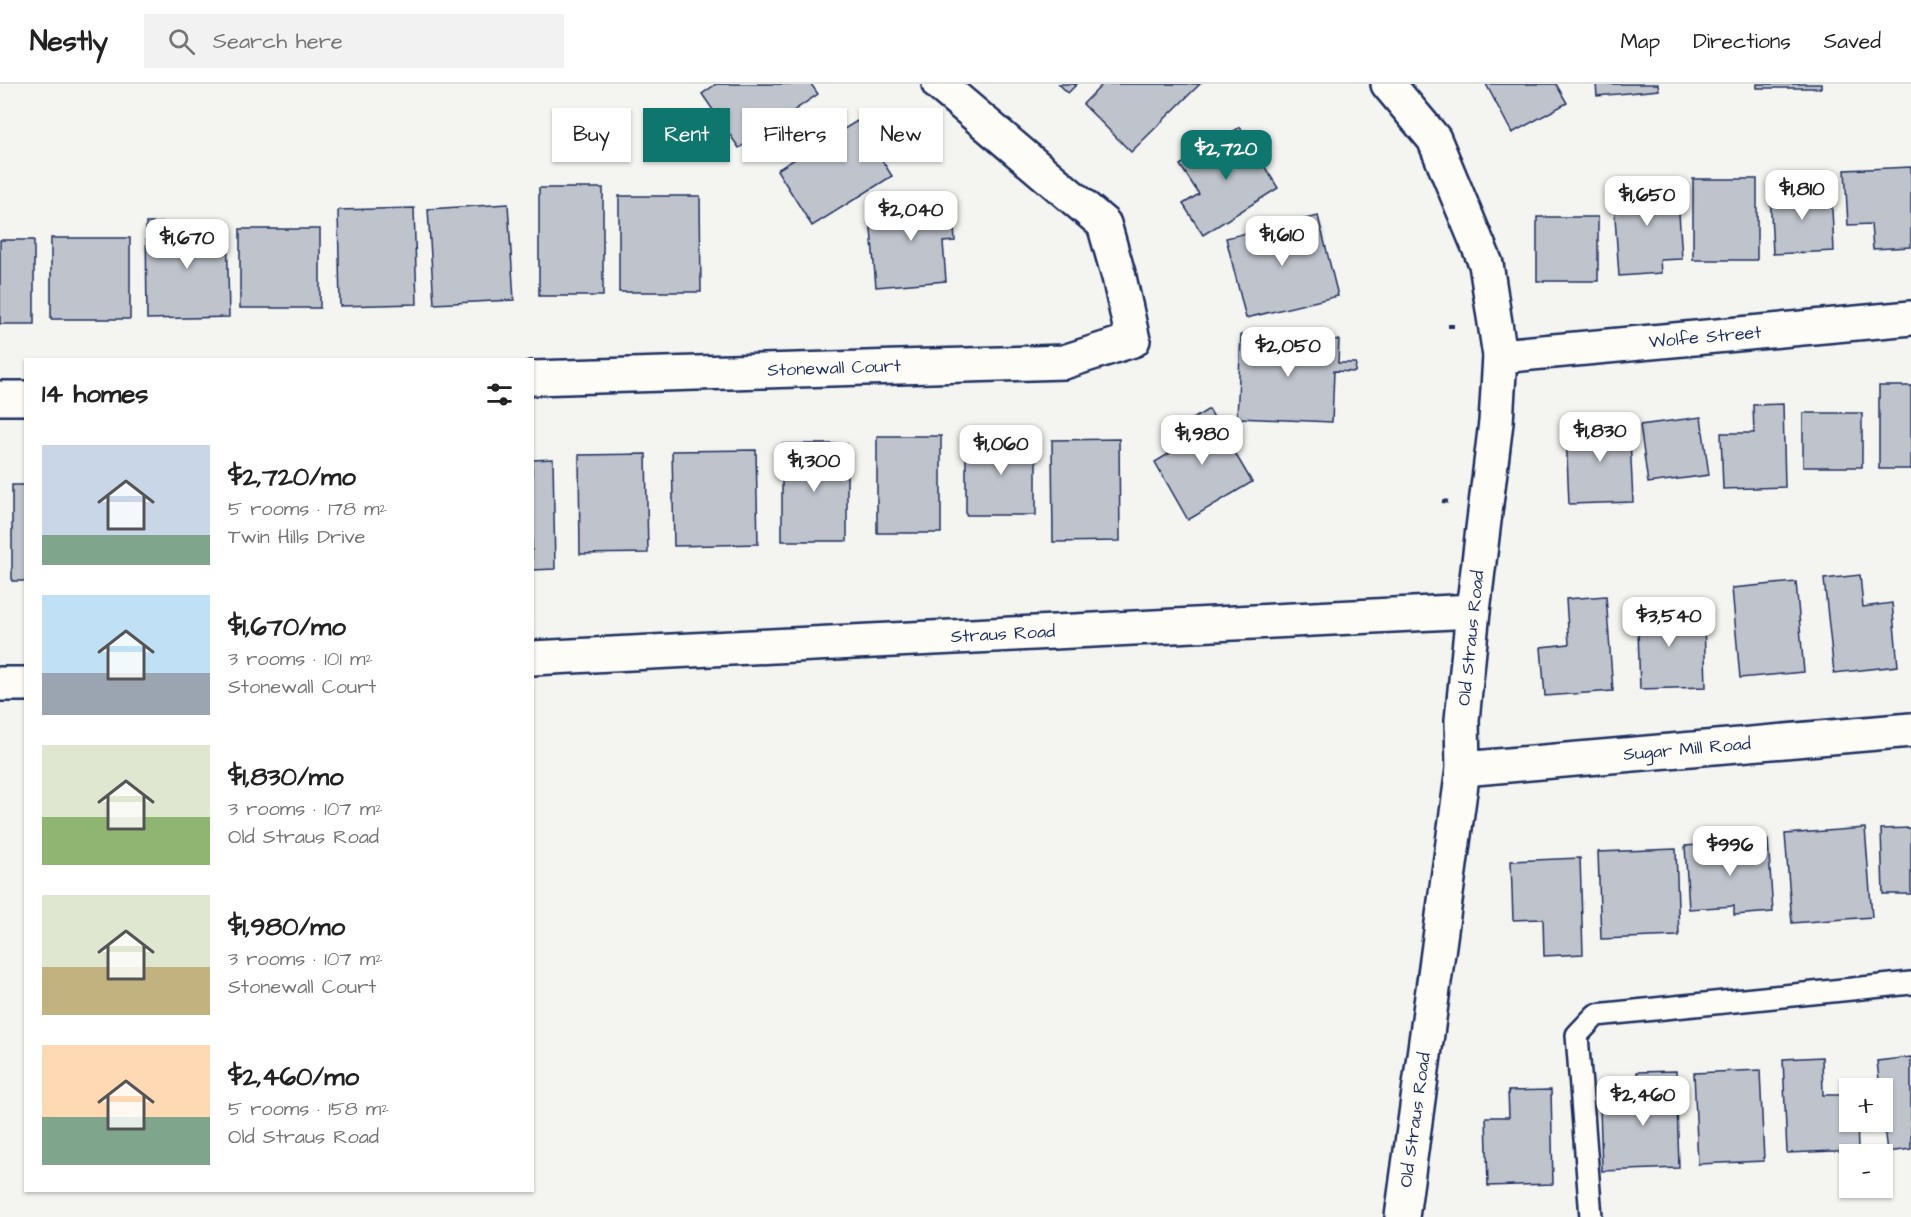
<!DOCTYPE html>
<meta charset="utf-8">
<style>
body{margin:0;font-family:"Architects Daughter",sans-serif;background:#f2f2f2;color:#222;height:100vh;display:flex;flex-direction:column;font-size:22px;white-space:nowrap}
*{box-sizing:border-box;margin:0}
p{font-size:20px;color:#767676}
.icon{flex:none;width:33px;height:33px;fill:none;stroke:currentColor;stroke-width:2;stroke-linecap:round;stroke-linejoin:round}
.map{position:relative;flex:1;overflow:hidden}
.details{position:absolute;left:24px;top:274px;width:510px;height:834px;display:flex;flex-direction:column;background:#fff;border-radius:0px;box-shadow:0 2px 4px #0004}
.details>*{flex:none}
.guide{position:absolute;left:552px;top:24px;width:570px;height:54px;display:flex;gap:12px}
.controls{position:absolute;left:1839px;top:994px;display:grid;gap:12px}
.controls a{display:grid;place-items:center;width:54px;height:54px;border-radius:0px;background:#fff;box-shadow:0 2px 4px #0004;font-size:30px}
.price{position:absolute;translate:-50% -51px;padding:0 14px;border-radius:12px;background:#fff;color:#222;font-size:20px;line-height:39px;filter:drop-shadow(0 2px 3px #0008)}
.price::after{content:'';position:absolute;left:50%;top:36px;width:18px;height:14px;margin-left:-9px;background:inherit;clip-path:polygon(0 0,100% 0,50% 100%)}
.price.on{background:#0f766e;color:#fff}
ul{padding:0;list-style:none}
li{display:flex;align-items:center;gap:18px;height:150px;padding:0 18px}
li span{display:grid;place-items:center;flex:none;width:168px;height:120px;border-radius:0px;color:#555}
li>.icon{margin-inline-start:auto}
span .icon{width:72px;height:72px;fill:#fffc;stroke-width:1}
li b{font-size:26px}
h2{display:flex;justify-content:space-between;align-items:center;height:72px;padding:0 18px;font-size:26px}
.pill{padding:0 21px;border-radius:0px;background:#fff;box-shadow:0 2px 4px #0004;font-size:21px;line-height:54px}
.pill.on{background:#0f766e;color:#fff}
header{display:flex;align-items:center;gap:36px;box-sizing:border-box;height:84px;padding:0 30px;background:#fff;border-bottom:2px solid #e0e0e0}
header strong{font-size:28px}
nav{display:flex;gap:33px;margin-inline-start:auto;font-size:21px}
.search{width:420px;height:54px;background:#f2f2f2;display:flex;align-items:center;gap:15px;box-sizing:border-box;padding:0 21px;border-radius:0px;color:#767676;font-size:22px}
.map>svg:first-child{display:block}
</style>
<header>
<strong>Nestly</strong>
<div class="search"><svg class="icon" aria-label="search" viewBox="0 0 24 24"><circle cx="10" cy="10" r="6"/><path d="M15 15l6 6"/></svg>Search here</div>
<nav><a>Map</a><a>Directions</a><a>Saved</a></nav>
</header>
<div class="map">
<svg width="1911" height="1133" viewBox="0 0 1911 1133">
<rect width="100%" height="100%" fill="#f4f4f1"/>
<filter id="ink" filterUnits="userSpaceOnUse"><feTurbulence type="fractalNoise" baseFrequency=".0167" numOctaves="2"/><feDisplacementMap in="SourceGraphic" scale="12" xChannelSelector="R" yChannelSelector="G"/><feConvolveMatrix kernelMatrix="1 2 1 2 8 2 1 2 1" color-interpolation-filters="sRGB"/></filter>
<g filter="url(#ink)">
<g fill="#bfc3cc" stroke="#1b2f5e" stroke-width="1.5">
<polygon points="716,0 811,0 818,10 739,64 702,10"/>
<polygon points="1059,0 1077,0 1068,9"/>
<polygon points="1103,0 1200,0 1131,68 1083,20"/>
<polygon points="1486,0 1556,0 1567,19 1512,49"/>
<polygon points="1596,0 1658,0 1659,6 1597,12"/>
<rect x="1757" y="0" width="64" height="4"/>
<polygon points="857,37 892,92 812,142 777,86"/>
<polygon points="1240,43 1278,104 1203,151 1183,120 1199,110 1180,81"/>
<polygon points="1911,83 1911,163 1873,165 1871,140 1848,141 1845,86"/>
<rect x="1693" y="95" width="64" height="81"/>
<polygon points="1677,99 1682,175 1660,176 1661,189 1619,192 1613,103"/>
<rect x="539" y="104" width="64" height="108"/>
<polygon points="1831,104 1834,167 1773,170 1770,107"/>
<polygon points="619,112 700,112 701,208 619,208"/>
<polygon points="952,116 955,157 943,158 946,197 876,203 869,122"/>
<polygon points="508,120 514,216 434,220 428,125"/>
<polygon points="414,124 417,220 340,222 338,126"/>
<polygon points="1318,132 1338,212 1246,234 1226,154"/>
<rect x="1537" y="133" width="61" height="64"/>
<polygon points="227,138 229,233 147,235 146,139"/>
<rect x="240" y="145" width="80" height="79"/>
<rect x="51" y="154" width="79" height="81"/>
<rect x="0" y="156" width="34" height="84"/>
<polygon points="1241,251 1339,256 1338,279 1356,279 1355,288 1334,287 1332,338 1237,334"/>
<rect x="1879" y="302" width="32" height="83"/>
<polygon points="1783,320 1785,403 1723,405 1721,349 1754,349 1753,321"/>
<polygon points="1209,325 1252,398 1188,436 1155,378 1182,362 1173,347"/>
<rect x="1803" y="329" width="59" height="54"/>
<polygon points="1701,333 1709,391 1648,399 1640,341"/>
<polygon points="1629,334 1633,418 1569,420 1566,349 1590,348 1590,335"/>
<rect x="877" y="352" width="64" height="97"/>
<rect x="966" y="352" width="70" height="79"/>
<polygon points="1119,355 1120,457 1053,458 1052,356"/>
<rect x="782" y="360" width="65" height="97"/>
<polygon points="756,366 758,460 674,462 672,367"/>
<polygon points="646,370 648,469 580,470 579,371"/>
<polygon points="553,375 555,485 532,486 532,376"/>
<rect x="12" y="401" width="14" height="96"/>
<polygon points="1860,491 1863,523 1892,519 1898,582 1834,589 1824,495"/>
<polygon points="1796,498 1804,588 1740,594 1732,504"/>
<polygon points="1606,512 1613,607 1545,612 1541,563 1569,560 1566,515"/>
<polygon points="1674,516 1675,539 1704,538 1706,603 1640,605 1637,518"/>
<polygon points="1865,744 1872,833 1792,839 1785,750"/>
<polygon points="1911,744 1911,810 1883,810 1881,745"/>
<polygon points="1768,756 1773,828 1734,831 1734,822 1689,825 1685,762"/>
<polygon points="1676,765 1679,852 1601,855 1598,768"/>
<polygon points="1580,774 1583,870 1544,872 1543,835 1513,836 1511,777"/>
<polygon points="1822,973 1823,1011 1850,1011 1850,1038 1857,1038 1858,1066 1787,1069 1783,975"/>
<polygon points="1911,973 1911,1065 1887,1068 1882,1026 1882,1005 1880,1005 1877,977"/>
<polygon points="1760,986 1764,1077 1698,1080 1694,989"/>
<polygon points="1676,987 1679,1084 1602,1087 1600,1023 1638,1022 1637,988"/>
<polygon points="1551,1006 1553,1100 1488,1102 1486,1033 1509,1033 1508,1007"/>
</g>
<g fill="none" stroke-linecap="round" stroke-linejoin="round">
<g stroke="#1b2f5e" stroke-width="26">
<polyline id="lane" points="1591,1133 1577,951 1596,931 1911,899"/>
</g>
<g stroke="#1b2f5e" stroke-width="38">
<g id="street">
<polyline points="1500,272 1911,234"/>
<polyline points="532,294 1064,278 1133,256 1119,193 1104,140 939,0"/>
<polyline points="0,314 26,314"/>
<polyline points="1463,685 1911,646"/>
</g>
</g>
<g stroke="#1b2f5e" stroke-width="38">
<g id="secondary">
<polyline points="1388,0 1434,55 1486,180 1500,272 1496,338 1473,527 1462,636 1463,685 1402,1133"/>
<polyline points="532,574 1473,527"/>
<polyline points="0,600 26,600"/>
</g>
</g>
<g stroke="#1b2f5e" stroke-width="4" stroke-dasharray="6 4.5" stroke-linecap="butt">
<polyline points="1448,242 1456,242"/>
<polyline points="1442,417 1451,418"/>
</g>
<use href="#lane" stroke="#fdfcf7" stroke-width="21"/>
<use href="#street" stroke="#fdfcf7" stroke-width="33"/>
<use href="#secondary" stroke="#fdfcf7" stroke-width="33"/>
</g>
</g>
<g text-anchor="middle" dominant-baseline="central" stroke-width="4.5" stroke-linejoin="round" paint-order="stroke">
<g font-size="18" fill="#1b2f5e" stroke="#fdfcf7">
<text transform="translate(1705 253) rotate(-5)">Wolfe Street</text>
<text transform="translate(834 284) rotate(-2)">Stonewall Court</text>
<text transform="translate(1003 550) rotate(-3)">Straus Road</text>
<text transform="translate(1471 554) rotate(-84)">Old Straus Road</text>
<text transform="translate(1687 665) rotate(-5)">Sugar Mill Road</text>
<text transform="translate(1415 1036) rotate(-82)">Old Straus Road</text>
</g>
</g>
</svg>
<div class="controls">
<a>+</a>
<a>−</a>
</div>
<b class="price on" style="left:1226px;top:97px">$2,720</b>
<b class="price" style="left:1802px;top:137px">$1,810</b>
<b class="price" style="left:1647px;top:143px">$1,650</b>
<b class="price" style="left:911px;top:158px">$2,040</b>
<b class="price" style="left:1282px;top:183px">$1,610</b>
<b class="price" style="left:187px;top:186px">$1,670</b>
<b class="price" style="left:1288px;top:294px">$2,050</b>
<b class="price" style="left:1600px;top:379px">$1,830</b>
<b class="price" style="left:1202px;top:382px">$1,980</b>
<b class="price" style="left:1001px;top:392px">$1,060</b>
<b class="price" style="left:814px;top:409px">$1,300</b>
<b class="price" style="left:1669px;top:564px">$3,540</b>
<b class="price" style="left:1730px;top:793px">$996</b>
<b class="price" style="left:1643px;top:1043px">$2,460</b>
<div class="guide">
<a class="pill">Buy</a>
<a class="pill on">Rent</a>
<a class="pill">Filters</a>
<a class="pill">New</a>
</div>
<section class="details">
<h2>14 homes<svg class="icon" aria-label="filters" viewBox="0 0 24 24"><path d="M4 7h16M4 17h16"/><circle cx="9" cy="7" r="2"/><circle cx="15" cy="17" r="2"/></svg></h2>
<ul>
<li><span style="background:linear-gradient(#c9d6e8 75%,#7fa58c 0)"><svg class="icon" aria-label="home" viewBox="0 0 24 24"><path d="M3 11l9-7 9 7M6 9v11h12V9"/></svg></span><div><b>$2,720/mo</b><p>5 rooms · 178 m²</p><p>Twin Hills Drive</p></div></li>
<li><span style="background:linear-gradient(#bfe0f5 65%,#9aa5b1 0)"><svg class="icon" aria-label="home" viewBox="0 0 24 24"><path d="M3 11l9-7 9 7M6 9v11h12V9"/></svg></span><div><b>$1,670/mo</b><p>3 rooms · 101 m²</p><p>Stonewall Court</p></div></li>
<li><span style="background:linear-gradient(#dfe7d0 60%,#8fb573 0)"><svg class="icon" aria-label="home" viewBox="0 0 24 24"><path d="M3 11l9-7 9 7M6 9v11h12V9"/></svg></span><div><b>$1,830/mo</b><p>3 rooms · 107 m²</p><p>Old Straus Road</p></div></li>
<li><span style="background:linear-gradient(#dfe7d0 60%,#c2b280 0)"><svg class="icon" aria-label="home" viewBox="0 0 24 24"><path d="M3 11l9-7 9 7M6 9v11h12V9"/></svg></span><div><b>$1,980/mo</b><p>3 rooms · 107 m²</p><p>Stonewall Court</p></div></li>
<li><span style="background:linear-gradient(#ffd9b3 60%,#7fa58c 0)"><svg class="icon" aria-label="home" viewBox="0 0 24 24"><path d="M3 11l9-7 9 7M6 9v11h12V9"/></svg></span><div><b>$2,460/mo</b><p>5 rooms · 158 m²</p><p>Old Straus Road</p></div></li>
</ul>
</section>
</div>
